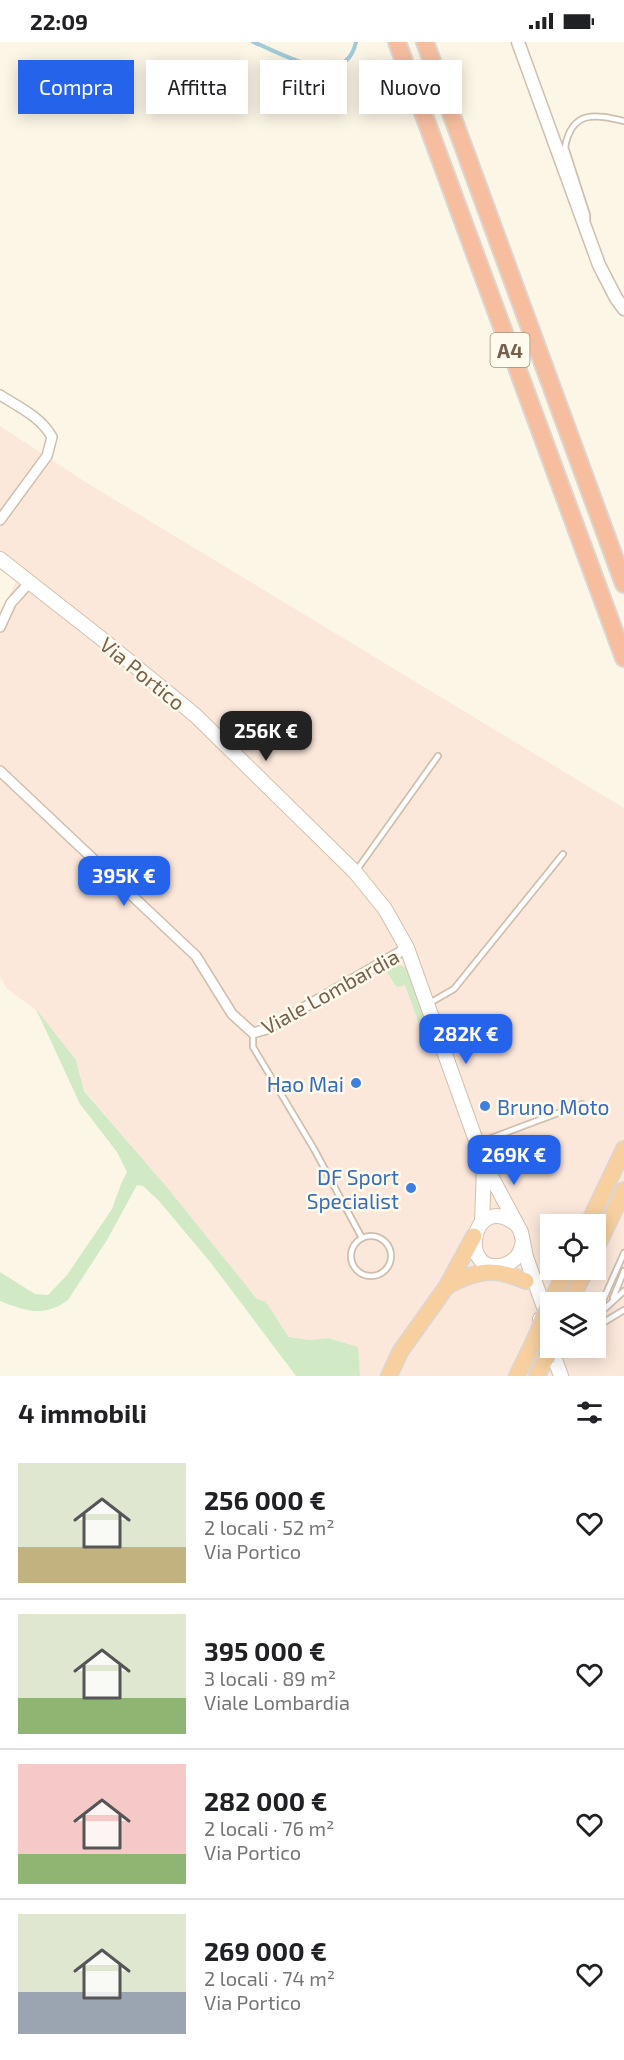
<!DOCTYPE html>
<html lang="it">
<meta charset="utf-8">
<style>
body{margin:0;font-family:"Exo 2",sans-serif;background:#f2f2f2;color:#202124;height:100vh;display:flex;flex-direction:column;font-size:22px;white-space:nowrap}
*{box-sizing:border-box;margin:0}
p{font-size:20px;color:#757577}
.icon{flex:none;width:33px;height:33px;fill:none;stroke:currentColor;stroke-width:2;stroke-linecap:round;stroke-linejoin:round}
.map{position:relative;height:1334px;overflow:hidden}
.panel{display:flex;flex-direction:column;background:#fff;flex:1}
.panel>*{flex:none}
.top-card{position:absolute;left:18px;top:18px;width:588px;height:54px;display:flex;gap:12px}
.tools{position:absolute;left:540px;top:1172px;display:grid;gap:12px}
.tools a{display:grid;place-items:center;width:66px;height:66px;border-radius:0px;background:#fff;box-shadow:0 3px 15px #0003;font-size:30px}
.price{position:absolute;translate:-50% -51px;padding:0 14px;border-radius:12px;background:#2563eb;color:#fff;font-size:20px;line-height:39px;filter:drop-shadow(0 2px 3px #0008)}
.price::after{content:'';position:absolute;left:50%;top:36px;width:18px;height:14px;margin-left:-9px;background:inherit;clip-path:polygon(0 0,100% 0,50% 100%)}
.price.active{background:#222;color:#fff}
ul{padding:0;list-style:none}
li{display:flex;align-items:center;gap:18px;height:150px;padding:0 18px}
li+li{border-top:2px solid #e0e0e0}
li span{display:grid;place-items:center;flex:none;width:168px;height:120px;border-radius:0px;color:#555}
li>.icon{margin-inline-start:auto}
span .icon{width:72px;height:72px;fill:#fffc;stroke-width:1}
li b{font-size:26px}
h2{display:flex;justify-content:space-between;align-items:center;height:72px;padding:0 18px;font-size:26px}
.tag{padding:0 21px;border-radius:0px;background:#fff;box-shadow:0 3px 15px #0003;font-size:21px;line-height:54px}
.tag.active{background:#2563eb;color:#fff}
.status{display:flex;justify-content:space-between;align-items:center;height:42px;padding:0 30px;background:#fff;direction:ltr}
.status svg{height:16px;fill:currentColor}
.map>svg:first-child{display:block}
</style>
<div class="status"><b>22:09</b><svg viewBox="0 0 49 12"><path d="M0 12V9h3v3zM5 12V6h3v6zM10 12V3h3v9zM15 12V0h3v12zM26 1h20v11H26zM47 4h2v5h-2z"/></svg></div>
<div class="map">
<svg width="624" height="1334" viewBox="0 0 624 1334">
<rect width="100%" height="100%" fill="#fcf6e7"/>
<path fill="#fce8db" fill-rule="evenodd" d="M0 384 87 441 624 766V1334H360L357 1305 328 1296 310 1298 290 1295 266 1261 257 1257 166 1144 84 1048 76 1018 36 968 6 946 0 934V574L22 526 0 510ZM550 1182H596V1227H550ZM550 1260H596V1305H550Z"/>
<g fill="#d1eac5">
<polygon points="396,921 406,926 409,933 429,991 427,1004 405,943 398,945 395,943 385,926"/>
<path d="M36 967 76 1018 84 1049 166 1144 257 1257 266 1260 289 1295 310 1298 328 1296 358 1305 360 1334H296L211 1221 159 1159 143 1144 137 1143 107 1198 68 1258C43 1276 26 1269 0 1259V1230L35 1252 48 1253 67 1233 112 1167 121 1142 127 1130 117 1110 80 1062Z"/>
</g>
<g fill="none" stroke-linecap="round" stroke-linejoin="round">
<path stroke="#a2cbd8" stroke-width="4" d="M253 0C282 11 345 50 356 0"/>
<g stroke="#cebfad" stroke-width="8">
<g id="service">
<path d="M587 178V173L565 105C572 68 595 72 624 79"/>
<polyline points="356,829 438,714"/>
<polyline points="428,962 454,947 563,812"/>
<polyline points="253,991 253,1005 314,1107 362,1196"/>
<polyline points="478,1101 582,1062"/>
<circle cx="371" cy="1214" r="20"/>
<polyline points="613,1256 624,1229"/>
<polyline points="600,1271 624,1249"/>
<polyline points="596,1274 624,1211"/>
<polyline points="596,1285 624,1268"/>
<polyline points="560,1308 563,1305"/>
</g>
</g>
<g stroke="#cebfad" stroke-width="12">
<g id="minor">
<path d="M0 353C19 365 41 375 52 395L47 414 0 478"/>
<polyline points="0,585 11,561 30,540"/>
<polyline points="0,729 196,914 232,972 253,991 267,987 407,906"/>
</g>
</g>
<g stroke="#cebfad" stroke-width="15">
<polyline id="tertiary" points="518,0 599,223 616,256 624,267"/>
</g>
<g stroke="#d1c0aa" stroke-width="16">
<g id="secondary">
<polyline points="0,517 102,597 195,673 355,830 385,867 407,906 484,1121 521,1190 526,1215 550,1282"/>
<polyline points="482,1180 484,1126"/>
<path d="M516 1182C470 1148 458 1236 504 1223 514 1220 520 1213 522 1203"/>
<polyline points="540,1277 561,1334"/>
</g>
</g>
<g stroke="#dcd5d0" stroke-width="18">
<g id="trunk">
<polyline points="588,1182 624,1107"/>
<polyline points="596,1207 624,1148"/>
<path d="M447 1244C477 1228 494 1225 526 1239"/>
<polyline points="551,1260 567,1227"/>
<polyline points="570,1260 586,1227"/>
<polyline points="389,1334 400,1310 447,1244 474,1194"/>
<polyline points="517,1334 534,1299"/>
<polyline points="537,1334 545,1318"/>
</g>
</g>
<g stroke="#dcd5d0" stroke-width="20">
<g id="motorway">
<polyline points="397,0 624,616"/>
<polyline points="425,0 624,542"/>
</g>
</g>
<use href="#service" stroke="#fff" stroke-width="4.5"/>
<use href="#minor" stroke="#fff" stroke-width="9"/>
<use href="#tertiary" stroke="#fff" stroke-width="12"/>
<use href="#secondary" stroke="#fff" stroke-width="14"/>
<use href="#trunk" stroke="#f8d0a0" stroke-width="15"/>
<use href="#motorway" stroke="#f6be9f" stroke-width="16"/>
<g stroke="#dcd5d0" stroke-width="18" stroke-linecap="butt">
<g id="trunk-bridge">
<polyline points="534,1299 550,1262"/>
<polyline points="545,1318 550,1304"/>
</g>
</g>
<use href="#trunk-bridge" stroke="#f8d0a0" stroke-width="15"/>
</g>
<g fill="#3f7fe0" stroke="#fffaee" stroke-width="2">
<circle cx="356" cy="1041" r="6"/>
<circle cx="485" cy="1064" r="6"/>
<circle cx="411" cy="1146" r="6"/>
</g>
<g text-anchor="middle" dominant-baseline="central" stroke-width="5" stroke-linejoin="round" paint-order="stroke">
<rect fill="#fffaee" stroke="#a08e7c" stroke-width="1.5" x="490.5" y="291" width="39" height="34" rx="4.5"/>
<g font-size="20" font-weight="bold" fill="#775f4b">
<text x="510" y="308">A4</text>
</g>
<g font-size="21" fill="#775f4b" stroke="#fffaee">
<text transform="translate(143 631) rotate(39)">Via Portico</text>
<text transform="translate(330 949) rotate(-29)">Viale Lombardia</text>
</g>
<g font-size="21" fill="#366cbe" stroke="#fffaee" text-anchor="end">
<text x="344" y="1041">Hao Mai</text>
<text x="497" y="1064" text-anchor="start">Bruno Moto</text>
<text x="399" y="1134">DF Sport<tspan x="399" dy="24">Specialist</tspan></text>
</g>
</g>
</svg>
<div class="tools">
<a><svg class="icon" aria-label="locate" viewBox="0 0 24 24"><circle cx="12" cy="12" r="6"/><path d="M12 2v4M12 18v4M2 12h4M18 12h4"/></svg></a>
<a><svg class="icon" aria-label="layers" viewBox="0 0 24 24"><path d="M12 4l9 5-9 5-9-5zM3 14l9 5 9-5"/></svg></a>
</div>
<b class="price active" style="left:266px;top:720px">256K €</b>
<b class="price" style="left:124px;top:865px">395K €</b>
<b class="price" style="left:466px;top:1023px">282K €</b>
<b class="price" style="left:514px;top:1144px">269K €</b>
<div class="top-card">
<a class="tag active">Compra</a>
<a class="tag">Affitta</a>
<a class="tag">Filtri</a>
<a class="tag">Nuovo</a>
</div>
</div>
<section class="panel">
<h2>4 immobili<svg class="icon" aria-label="filters" viewBox="0 0 24 24"><path d="M4 7h16M4 17h16"/><circle cx="9" cy="7" r="2"/><circle cx="15" cy="17" r="2"/></svg></h2>
<ul>
<li><span style="background:linear-gradient(#dfe7d0 70%,#c2b280 0)"><svg class="icon" aria-label="home" viewBox="0 0 24 24"><path d="M3 11l9-7 9 7M6 9v11h12V9"/></svg></span><div><b>256 000 €</b><p>2 locali · 52 m²</p><p>Via Portico</p></div><svg class="icon" aria-label="heart" viewBox="0 0 24 24"><path d="M12 20l-8-8c-3-5 5-10 8-4 3-6 11-1 8 4z"/></svg></li>
<li><span style="background:linear-gradient(#dfe7d0 70%,#8fb573 0)"><svg class="icon" aria-label="home" viewBox="0 0 24 24"><path d="M3 11l9-7 9 7M6 9v11h12V9"/></svg></span><div><b>395 000 €</b><p>3 locali · 89 m²</p><p>Viale Lombardia</p></div><svg class="icon" aria-label="heart" viewBox="0 0 24 24"><path d="M12 20l-8-8c-3-5 5-10 8-4 3-6 11-1 8 4z"/></svg></li>
<li><span style="background:linear-gradient(#f6c9c9 75%,#8fb573 0)"><svg class="icon" aria-label="home" viewBox="0 0 24 24"><path d="M3 11l9-7 9 7M6 9v11h12V9"/></svg></span><div><b>282 000 €</b><p>2 locali · 76 m²</p><p>Via Portico</p></div><svg class="icon" aria-label="heart" viewBox="0 0 24 24"><path d="M12 20l-8-8c-3-5 5-10 8-4 3-6 11-1 8 4z"/></svg></li>
<li><span style="background:linear-gradient(#dfe7d0 65%,#9aa5b1 0)"><svg class="icon" aria-label="home" viewBox="0 0 24 24"><path d="M3 11l9-7 9 7M6 9v11h12V9"/></svg></span><div><b>269 000 €</b><p>2 locali · 74 m²</p><p>Via Portico</p></div><svg class="icon" aria-label="heart" viewBox="0 0 24 24"><path d="M12 20l-8-8c-3-5 5-10 8-4 3-6 11-1 8 4z"/></svg></li>
</ul>
</section>
